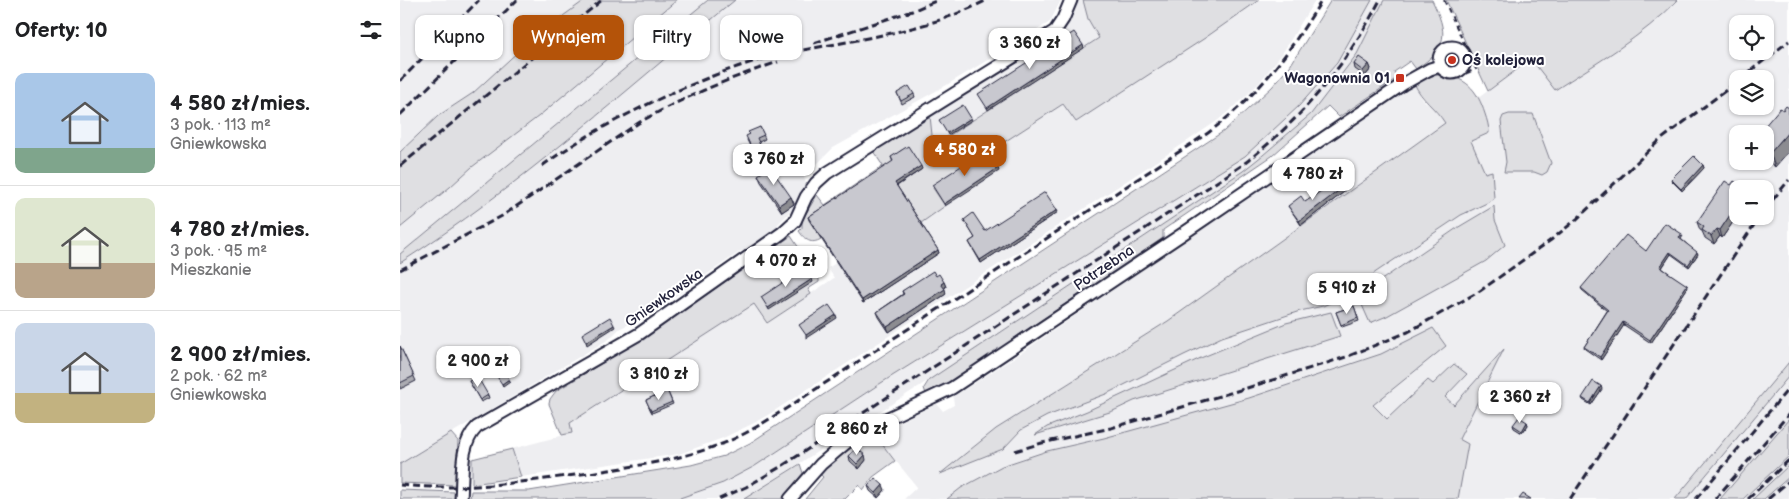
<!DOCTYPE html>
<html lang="pl">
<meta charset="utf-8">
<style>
body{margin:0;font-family:"Balsamiq Sans",sans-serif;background:#f6f6f6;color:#202124;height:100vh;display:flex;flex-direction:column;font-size:19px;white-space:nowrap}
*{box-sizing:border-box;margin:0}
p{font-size:16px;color:#757577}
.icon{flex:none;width:28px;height:28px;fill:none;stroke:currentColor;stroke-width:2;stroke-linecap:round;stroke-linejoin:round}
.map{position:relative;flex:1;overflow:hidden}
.details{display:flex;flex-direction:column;background:#fff;width:400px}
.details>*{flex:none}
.top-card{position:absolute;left:15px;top:15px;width:475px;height:45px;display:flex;gap:10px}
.tools{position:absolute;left:1329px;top:15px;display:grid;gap:10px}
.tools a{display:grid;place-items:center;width:45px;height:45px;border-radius:10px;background:#fff;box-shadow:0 1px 4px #0004;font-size:25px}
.price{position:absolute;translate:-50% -42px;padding:0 11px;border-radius:10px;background:#fff;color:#222;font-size:16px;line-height:32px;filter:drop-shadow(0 1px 2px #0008)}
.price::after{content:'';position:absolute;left:50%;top:30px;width:15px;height:11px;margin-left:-8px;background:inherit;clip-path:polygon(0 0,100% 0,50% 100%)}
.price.active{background:#b45309;color:#fff}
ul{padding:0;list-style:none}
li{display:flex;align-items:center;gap:15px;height:125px;padding:0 15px}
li+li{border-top:1px solid #e0e0e0}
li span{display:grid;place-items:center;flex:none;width:140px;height:100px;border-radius:10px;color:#555}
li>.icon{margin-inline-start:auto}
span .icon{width:60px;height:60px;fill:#fffc;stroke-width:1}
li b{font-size:21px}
h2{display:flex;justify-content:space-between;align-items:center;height:60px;padding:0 15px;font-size:21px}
.pill{padding:0 18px;border-radius:10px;background:#fff;box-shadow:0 1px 4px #0004;font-size:18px;line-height:45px}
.pill.active{background:#b45309;color:#fff}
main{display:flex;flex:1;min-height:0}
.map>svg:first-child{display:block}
</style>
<main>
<section class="details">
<h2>Oferty: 10<svg class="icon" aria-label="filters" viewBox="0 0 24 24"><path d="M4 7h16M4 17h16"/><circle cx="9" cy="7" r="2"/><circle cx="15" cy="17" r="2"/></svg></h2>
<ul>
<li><span style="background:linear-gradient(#a9c7e8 75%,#7fa58c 0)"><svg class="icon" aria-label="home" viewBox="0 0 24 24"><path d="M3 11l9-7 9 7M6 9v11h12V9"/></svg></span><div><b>4 580 zł/mies.</b><p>3 pok. · 113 m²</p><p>Gniewkowska</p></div></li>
<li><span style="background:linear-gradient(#dfe7d0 65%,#b9a48a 0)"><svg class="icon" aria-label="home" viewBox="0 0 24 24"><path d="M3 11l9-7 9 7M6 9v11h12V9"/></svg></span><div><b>4 780 zł/mies.</b><p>3 pok. · 95 m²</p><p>Mieszkanie</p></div></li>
<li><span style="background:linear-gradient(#c9d6e8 70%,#c2b280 0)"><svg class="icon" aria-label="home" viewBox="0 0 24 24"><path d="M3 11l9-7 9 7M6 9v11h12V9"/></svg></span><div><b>2 900 zł/mies.</b><p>2 pok. · 62 m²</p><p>Gniewkowska</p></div></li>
</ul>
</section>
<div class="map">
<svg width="1389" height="499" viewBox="0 0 1389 499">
<rect width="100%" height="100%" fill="#fff"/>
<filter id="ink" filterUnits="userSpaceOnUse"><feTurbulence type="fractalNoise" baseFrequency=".02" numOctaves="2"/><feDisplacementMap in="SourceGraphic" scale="10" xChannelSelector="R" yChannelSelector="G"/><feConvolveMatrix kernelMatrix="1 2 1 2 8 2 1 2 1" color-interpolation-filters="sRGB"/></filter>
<g filter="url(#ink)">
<g fill="#eeeef1" fill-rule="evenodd">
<polygon points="0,0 661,0 650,22 545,86 433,148 404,177 406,184 393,209 378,224 377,227 348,249 341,251 232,326 231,323 219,329 209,339 0,464"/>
<polygon points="678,0 683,0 688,19 699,38 532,146 529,143 532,135 530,116 658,36 667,27"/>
<polygon points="859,0 915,0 882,54 858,84 845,97 817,121 783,144 371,413 354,423 323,438 279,454 121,477 112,449 172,433 169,423 354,304 367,323 434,278 428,268 514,212 521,223 544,206 533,188 663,103 676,122"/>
<polygon points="972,0 984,0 957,54 912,114 843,171 529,380 344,499 277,499 323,483 355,466 481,383 845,156 899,106 937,63"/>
<path d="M1210 0H1389V499H504L517 487 474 434 537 404 543 411 554 405 553 397 621 353 1014 83 1023 100 1033 107 1046 122ZM1338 24H1365V51H1338ZM1338 79H1365V106H1338ZM1338 134H1365V161H1338ZM1338 189H1365V216H1338Z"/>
</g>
<g fill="#dfdfe2" stroke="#80808e">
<polygon points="185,0 277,0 139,116 72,167 50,187 0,228 0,152 38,116 73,93 134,37"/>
<path d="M308 0H335C226 90 119 187 0 263V254Z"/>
<path d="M683 0H859L805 38 676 122 663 104 533 188 545 206 521 223 496 186 522 169 509 149 506 151 504 149 500 151 502 154 492 160 500 174 492 179 485 170 409 219 421 239C411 245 405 240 399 231L402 228V220L417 195 425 205 483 166 473 151 530 116 532 135 529 143 533 146 699 38 688 19Z"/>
<polygon points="931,0 972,0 937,63 899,106 845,156 481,383 355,466 323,483 277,499 70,499 71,491 129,491 266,469 291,465 324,456 350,443 824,131 872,87 890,66"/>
<path d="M984 0H1032C1048 33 1049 47 1016 69L1010 61 994 72 997 78 939 117 928 106 872 156 763 230V238L547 384 526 394 524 388 529 380 843 171 863 155 911 114 957 54Z"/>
<path d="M1046 0H1278C1243 36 1197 63 1155 90L1131 59 1088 91Z"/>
<circle cx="1052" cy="59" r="7"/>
<path d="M1038 75C1066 76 1077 89 1085 114 1087 120 1089 126 1089 133L1071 141 1085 173 1092 171 1094 198 1087 203 1061 215 976 272 943 297 923 306 900 311 822 337 784 355 706 394 647 416 621 430 603 449 540 474 596 429 768 321 1045 123C1035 107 1022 101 1014 83L1024 78Z"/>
<polygon points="1109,114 1133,114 1151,163 1147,172 1142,175 1134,172 1104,172 1106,162 1101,121 1103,116"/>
<polygon points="1094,206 1095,220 1105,245 1086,261 987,316 970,323 958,296 1057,228"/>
<polygon points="391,236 419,278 419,282 408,289 411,294 367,323 354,304 170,423 172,433 162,435 149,404 150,399 156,391 247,336"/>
<polygon points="931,312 940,336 734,401 713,411 635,435 647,427 687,411 803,357 886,323"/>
<polygon points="1033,328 1046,346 973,405 987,419 1028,380 1033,384 1054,364 1067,374 1045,397 1054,405 1104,349 1059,439 1068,444 1058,499 547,499 561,488 602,466 647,451 704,438 849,398 981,354"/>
<polygon points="1389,362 1389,376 1286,499 1275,499"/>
<polygon points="1389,419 1389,456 1343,499 1320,499"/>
<polygon points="472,431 495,461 473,477 463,490 459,485 445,499 405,499 423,477 420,474 443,451"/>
<polygon points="51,433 58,441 55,485 0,483 0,464"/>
<polygon points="112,449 121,477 72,484 72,459"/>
<polygon points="400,464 403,473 382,499 344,499"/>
<polygon points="1389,465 1389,477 1364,499 1353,499"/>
<polygon points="0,490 55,492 55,499 0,499"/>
</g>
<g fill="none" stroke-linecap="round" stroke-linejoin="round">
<g stroke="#22223b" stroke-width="15">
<g id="minor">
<circle cx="1052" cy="60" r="13"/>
<path d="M61 499C63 475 59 445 77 427L239 334 382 233 395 221 406 197 416 183 427 173 655 31 663 19 671 0"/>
<polyline points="390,499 421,464 453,437 469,427 552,388 781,235 1003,84 1030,69 1040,66"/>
</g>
</g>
<polyline stroke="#22223b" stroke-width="2" stroke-dasharray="5 4" stroke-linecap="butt" points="1044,0 1076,69 1067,73"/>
<use href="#minor" stroke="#fff" stroke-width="11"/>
<g stroke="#22223b" stroke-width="3" stroke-dasharray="8 4" stroke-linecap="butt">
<polyline points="414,43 512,11 538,0"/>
<polyline points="1340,79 1389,41"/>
<polyline points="0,81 79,0"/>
<polyline points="0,115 117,0"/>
<polyline points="0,166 202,0"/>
<path d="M142 166C183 136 228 113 274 92 305 79 335 66 367 58 440 40 519 36 587 0"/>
<polyline points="1365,209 1389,180"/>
<path d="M0 270 102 216 240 122C284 97 330 78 378 62"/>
<polyline points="615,451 642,443 711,428 847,388 946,357 1008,332 1080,291 1151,240 1177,219 1259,141 1338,81"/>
<path d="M0 485C62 491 114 483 175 475 221 468 268 463 313 447 339 439 363 423 387 408L808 133C861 93 887 55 922 0"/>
<path d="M319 499 346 487 382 466 841 166C900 121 946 66 980 0"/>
<polyline points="1170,499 1360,216"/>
<polyline points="1296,499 1389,388"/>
<polyline points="1315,499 1389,414"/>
<polyline points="1348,499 1389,460"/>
<polyline points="1368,499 1389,481"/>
</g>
</g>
<g fill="#acacb2" stroke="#22223b">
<polygon points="954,64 969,64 971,69 965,76 955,69"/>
<polygon points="497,93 514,94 515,97 502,104"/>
<polygon points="1383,110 1375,167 1365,158 1365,134"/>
<polygon points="360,127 365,139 359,142 361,148 353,152 347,140 350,134"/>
<polygon points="491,157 522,169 497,186 538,250 539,253 463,303 409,220 408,217 493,162"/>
<polygon points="1303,165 1304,168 1282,191 1272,181 1271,179"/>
<polygon points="358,175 391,197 394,204 382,212 361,182"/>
<polygon points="942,188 944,192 901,225 890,209 888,206 905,202"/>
<polygon points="1338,189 1338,215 1322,238 1320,236 1314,244 1305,238 1302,231 1300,230 1297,222"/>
<polygon points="658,212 581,263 570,244 569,242 575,238 564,220 585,231"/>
<polygon points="1283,236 1281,239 1298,254 1289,267 1271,254 1262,268 1288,287 1251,343 1224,325 1201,360 1185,349 1184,347 1207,311 1182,290 1181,288 1246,251"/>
<polygon points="536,276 544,282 546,287 544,288 546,294 489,332 479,317 477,312 503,294 502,291"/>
<polygon points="954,306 959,321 942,327 936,312"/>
<polygon points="0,346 16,381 0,389"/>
<polygon points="69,381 88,395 89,398 81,402"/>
<polygon points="1202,389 1191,405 1183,400 1182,398"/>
<polygon points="267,390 273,404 252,413 246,400"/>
<polygon points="1127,422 1128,425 1122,433 1114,428 1113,425"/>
<polygon points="449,456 466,460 459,469 450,461"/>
<polygon points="468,486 485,490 478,498 470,491"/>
</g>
<g fill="#8c8c91" stroke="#22223b">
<polygon points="683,45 684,48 588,110 587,108"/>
<polygon points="969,64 971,69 965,76 963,71"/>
<polygon points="571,118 572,120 548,135 547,133"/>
<polygon points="1389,131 1389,151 1375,167 1370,153"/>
<polygon points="1303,165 1304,168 1282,191 1281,189"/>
<polygon points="521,166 522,169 496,186 495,183"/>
<polygon points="598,168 599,171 545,206 544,204"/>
<polygon points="942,188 944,192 901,225 899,221"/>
<polygon points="391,197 394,204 382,212 379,205"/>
<polygon points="1338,203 1338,215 1322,238 1320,230"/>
<polygon points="657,210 658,212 581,263 580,260"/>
<polygon points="1317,229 1320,236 1314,244 1311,236"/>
<polygon points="538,250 539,253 463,303 462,300"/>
<polygon points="1270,252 1271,254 1261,269 1260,267"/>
<polygon points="1297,252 1298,254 1289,267 1288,265"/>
<polygon points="412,279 413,282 369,310 368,308"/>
<polygon points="544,282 546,287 543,289 541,284"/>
<polygon points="1287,285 1288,287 1251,343 1250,340"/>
<polygon points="545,289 546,294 489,332 487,327"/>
<polygon points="436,315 437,318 406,338 406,335"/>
<polygon points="1223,322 1224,325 1201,360 1200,357"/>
<polygon points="214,325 215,327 187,345 186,342"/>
<polygon points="109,379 110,382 103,387 102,384"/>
<polygon points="1201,386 1202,389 1191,405 1190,403"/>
<polygon points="1127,422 1128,425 1122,433 1122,431"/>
<polygon points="465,455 466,460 459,469 457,464"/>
<polygon points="483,485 485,490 478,498 476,493"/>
</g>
<g fill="#c8c8cf" stroke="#22223b">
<polygon points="674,32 683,45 587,108 578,94"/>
<polygon points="959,57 969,64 963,71 954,64"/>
<polygon points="509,86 514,94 501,101 497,93"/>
<polygon points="563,105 571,118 547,133 539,120"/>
<polygon points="1386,106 1389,108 1389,131 1370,153 1365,149 1365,134 1358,134 1380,108 1383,110"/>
<polygon points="360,127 364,135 357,138 360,145 352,149 346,136 350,134 348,132"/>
<polygon points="508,146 521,166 495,183 538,250 462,300 408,217 493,161 491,157"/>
<polygon points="586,150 598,168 544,204 532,185"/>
<polygon points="1294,156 1303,165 1281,189 1271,179"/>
<polygon points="370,167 391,197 379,205 358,175"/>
<polygon points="937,180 942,188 899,221 888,206 901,196 905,202"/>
<polygon points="1325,181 1331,185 1334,181 1344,188 1338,189 1338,203 1320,230 1317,229 1311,236 1302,230 1304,227 1297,222"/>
<polygon points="645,192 657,210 580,260 569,242 575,238 564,220 573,213 585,231"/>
<polygon points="1265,223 1282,234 1279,238 1297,252 1288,265 1270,252 1260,267 1287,285 1250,340 1223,322 1200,357 1184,347 1208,310 1181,288 1226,235 1246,251"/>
<polygon points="405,268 412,279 368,308 361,297"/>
<polygon points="533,271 536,276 539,274 544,282 541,284 545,289 487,327 477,312 504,294 502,291"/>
<polygon points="429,305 436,315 406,335 399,325"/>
<polygon points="954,306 958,318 941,325 936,312"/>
<polygon points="210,317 214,325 186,342 182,334"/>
<polygon points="0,346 14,376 0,383"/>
<polygon points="101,367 109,379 102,384 94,372"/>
<polygon points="77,376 88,395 80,400 69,381"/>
<polygon points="1193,381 1201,386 1190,403 1182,398"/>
<polygon points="267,390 272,402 251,411 246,400"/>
<polygon points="1119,417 1127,422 1122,431 1113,425"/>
<polygon points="456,448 465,455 457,464 449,456"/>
<polygon points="475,478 483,485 476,493 468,486"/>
<polygon points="1123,494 1131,499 1119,499"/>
</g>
</g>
<g fill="#c8321e" stroke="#fff" stroke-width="2">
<circle cx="1052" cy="60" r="5"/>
<rect x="995" y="73" width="10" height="10" rx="2.5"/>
</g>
<g text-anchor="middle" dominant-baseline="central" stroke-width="4" stroke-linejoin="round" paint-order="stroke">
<g font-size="15" font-weight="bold" fill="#22223b" stroke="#fff" text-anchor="start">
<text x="1062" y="60">Oś kolejowa</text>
<text x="990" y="78" text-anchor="end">Wagonownia 01</text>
</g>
<g font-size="15" fill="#22223b" stroke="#fff">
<text transform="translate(704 268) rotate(-34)">Potrzebna</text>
<text transform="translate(264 298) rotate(-35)">Gniewkowska</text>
</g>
</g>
</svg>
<div class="tools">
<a><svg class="icon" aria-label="locate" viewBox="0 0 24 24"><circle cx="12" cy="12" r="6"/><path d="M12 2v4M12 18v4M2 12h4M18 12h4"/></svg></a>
<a><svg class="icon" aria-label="layers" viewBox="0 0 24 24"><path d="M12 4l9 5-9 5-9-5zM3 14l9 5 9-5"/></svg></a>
<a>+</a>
<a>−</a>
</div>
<b class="price" style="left:630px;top:70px">3 360 zł</b>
<b class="price active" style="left:565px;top:177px">4 580 zł</b>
<b class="price" style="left:374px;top:186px">3 760 zł</b>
<b class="price" style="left:913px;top:201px">4 780 zł</b>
<b class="price" style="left:386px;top:288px">4 070 zł</b>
<b class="price" style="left:947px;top:315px">5 910 zł</b>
<b class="price" style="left:78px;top:388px">2 900 zł</b>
<b class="price" style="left:259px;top:401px">3 810 zł</b>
<b class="price" style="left:1120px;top:424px">2 360 zł</b>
<b class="price" style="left:457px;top:456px">2 860 zł</b>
<div class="top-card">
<a class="pill">Kupno</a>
<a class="pill active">Wynajem</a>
<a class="pill">Filtry</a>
<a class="pill">Nowe</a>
</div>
</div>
</main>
